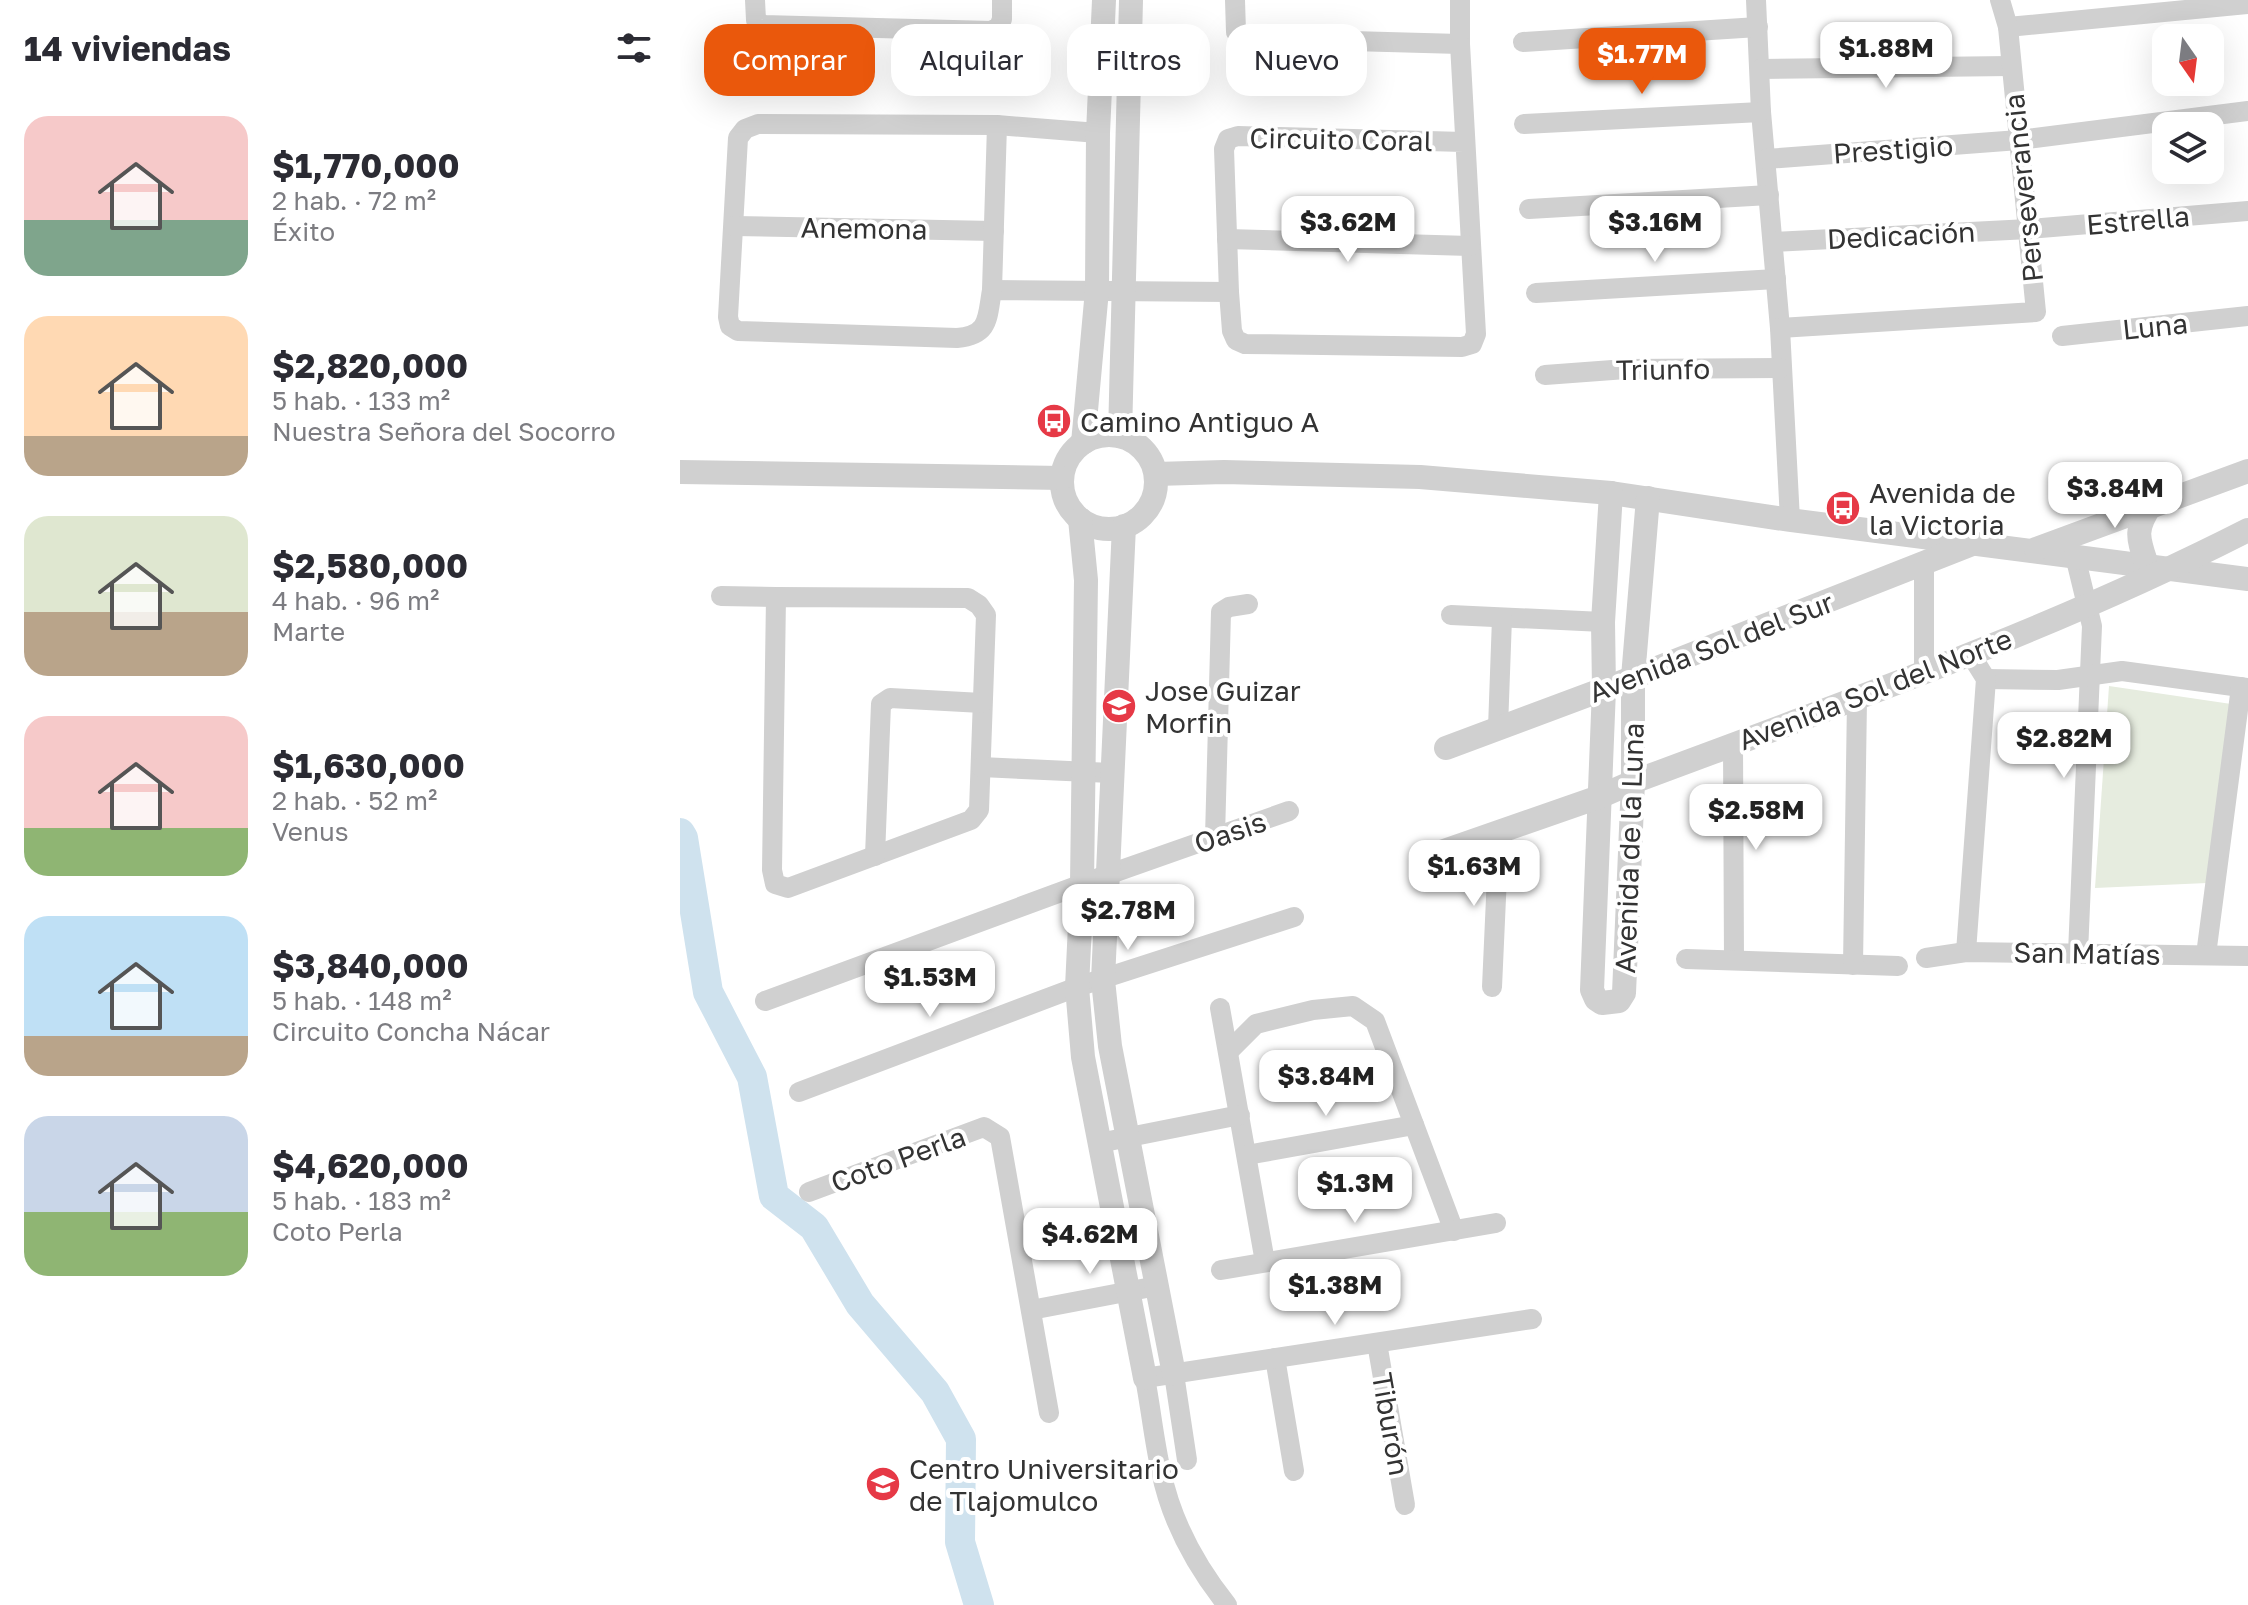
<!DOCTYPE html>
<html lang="es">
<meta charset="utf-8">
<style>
body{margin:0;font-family:"Golos Text",sans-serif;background:#f2f2f3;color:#2b2b33;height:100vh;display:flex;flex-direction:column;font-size:30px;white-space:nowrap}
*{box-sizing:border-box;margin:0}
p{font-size:26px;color:#7c7c81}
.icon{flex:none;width:44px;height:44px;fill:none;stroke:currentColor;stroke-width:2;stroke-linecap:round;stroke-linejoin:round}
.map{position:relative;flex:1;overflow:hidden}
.details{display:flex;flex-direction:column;background:#fff;width:680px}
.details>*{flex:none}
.hud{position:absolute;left:24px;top:24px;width:760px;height:72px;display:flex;gap:16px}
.needle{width:52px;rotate:166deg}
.controls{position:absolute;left:1472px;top:24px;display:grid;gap:16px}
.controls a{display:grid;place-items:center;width:72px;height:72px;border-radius:16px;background:#fff;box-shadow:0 8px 32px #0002;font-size:40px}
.price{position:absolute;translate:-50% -68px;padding:0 18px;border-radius:16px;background:#fff;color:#222;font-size:26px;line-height:52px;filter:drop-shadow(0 2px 4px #0008)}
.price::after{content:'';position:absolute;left:50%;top:48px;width:24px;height:18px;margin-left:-12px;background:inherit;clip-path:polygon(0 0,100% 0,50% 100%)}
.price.selected{background:#ea580c;color:#fff}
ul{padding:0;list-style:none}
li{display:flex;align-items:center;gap:24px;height:200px;padding:0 24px}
li span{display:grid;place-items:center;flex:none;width:224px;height:160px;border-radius:24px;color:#555}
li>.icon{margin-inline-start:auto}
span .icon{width:96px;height:96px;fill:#fffc;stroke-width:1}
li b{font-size:34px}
h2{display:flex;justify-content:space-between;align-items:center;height:96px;padding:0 24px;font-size:34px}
.pill{padding:0 28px;border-radius:24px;background:#fff;box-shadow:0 8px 32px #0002;font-size:28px;line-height:72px}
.pill.selected{background:#ea580c;color:#fff}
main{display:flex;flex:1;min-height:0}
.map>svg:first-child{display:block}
</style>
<main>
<section class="details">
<h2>14 viviendas<svg class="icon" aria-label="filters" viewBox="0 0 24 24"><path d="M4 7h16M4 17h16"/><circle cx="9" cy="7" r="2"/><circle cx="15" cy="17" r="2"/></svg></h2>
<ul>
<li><span style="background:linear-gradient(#f6c9c9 65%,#7fa58c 0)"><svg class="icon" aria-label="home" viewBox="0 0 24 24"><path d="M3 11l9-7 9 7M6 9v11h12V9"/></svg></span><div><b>$1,770,000</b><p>2 hab. · 72 m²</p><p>Éxito</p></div></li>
<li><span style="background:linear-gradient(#ffd9b3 75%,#b9a48a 0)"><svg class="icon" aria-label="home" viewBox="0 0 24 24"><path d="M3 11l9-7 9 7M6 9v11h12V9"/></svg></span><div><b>$2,820,000</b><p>5 hab. · 133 m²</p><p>Nuestra Señora del Socorro</p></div></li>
<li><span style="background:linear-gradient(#dfe7d0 60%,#b9a48a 0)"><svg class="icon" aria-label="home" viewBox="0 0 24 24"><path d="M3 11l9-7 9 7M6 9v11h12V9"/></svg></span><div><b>$2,580,000</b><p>4 hab. · 96 m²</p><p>Marte</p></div></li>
<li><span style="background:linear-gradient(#f6c9c9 70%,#8fb573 0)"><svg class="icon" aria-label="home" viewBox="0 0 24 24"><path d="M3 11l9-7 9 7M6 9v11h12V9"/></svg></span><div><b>$1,630,000</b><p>2 hab. · 52 m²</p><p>Venus</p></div></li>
<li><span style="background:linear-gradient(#bfe0f5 75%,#b9a48a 0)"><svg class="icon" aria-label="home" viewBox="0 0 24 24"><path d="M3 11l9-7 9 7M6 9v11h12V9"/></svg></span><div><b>$3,840,000</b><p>5 hab. · 148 m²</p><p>Circuito Concha Nácar</p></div></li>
<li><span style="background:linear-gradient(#c9d6e8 60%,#8fb573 0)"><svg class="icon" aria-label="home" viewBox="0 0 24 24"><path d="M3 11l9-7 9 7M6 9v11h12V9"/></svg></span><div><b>$4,620,000</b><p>5 hab. · 183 m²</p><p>Coto Perla</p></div></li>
</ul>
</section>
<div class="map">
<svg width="1568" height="1605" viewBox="0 0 1568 1605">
<rect width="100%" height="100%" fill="#fff"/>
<polygon fill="#e6ecdf" points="1429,686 1558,705 1527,883 1415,888"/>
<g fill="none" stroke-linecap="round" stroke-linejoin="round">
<polyline stroke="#cfe2ee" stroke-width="30" points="0,833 3,838 28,992 72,1077 94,1196 134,1227 180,1304 255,1392 281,1439 280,1542 299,1605"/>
<g stroke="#d0d0d0" stroke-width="20">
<polyline points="75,0 76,20 83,25 311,31 319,27 322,19 322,0"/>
<polyline points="555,0 556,32 565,38 780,44 780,0"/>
<polyline points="1076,0 1081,112 1100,328 1110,520"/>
<polyline points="1328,27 1568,4"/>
<polyline points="843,42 1078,27"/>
<polyline points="780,44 796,334 792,344 782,347 565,344 556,340 552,331 549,292 544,149 548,139 558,136 784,142"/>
<polyline points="1080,69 1331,66"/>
<polyline points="844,124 1081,112"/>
<path d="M418 133 317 125 78 124 65 129 58 138 48 317 50 326 58 331 277 338C310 335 307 318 312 290L549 292"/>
<polyline points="1086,159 1339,140 1568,111"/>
<polyline points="849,209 1089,195"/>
<polyline points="54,226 314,231"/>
<polyline points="547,239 790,246"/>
<polyline points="1093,242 1349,229 1568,211"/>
<polyline points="312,290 317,125"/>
<polyline points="856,293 1096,279"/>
<polyline points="1100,328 1356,312 1328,27 1320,0"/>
<polyline points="1382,336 1568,316"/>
<polyline points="865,375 946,369 1101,368"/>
<polyline points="1395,556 1412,626 1398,953"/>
<polyline points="41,596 96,597"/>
<polygon points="96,597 288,598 299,605 306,615 299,810 291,820 108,888 95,884 92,870"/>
<polyline points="771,615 923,622"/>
<polyline points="1244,673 1244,565"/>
<polyline points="1306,679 1378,680 1442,671 1568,688"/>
<polyline points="818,728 822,618"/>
<polyline points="1053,744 1054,960"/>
<polyline points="301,767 431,773"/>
<polyline points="535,837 541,612 549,607 568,604"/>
<polyline points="195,856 201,704 210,698 302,703"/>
<polyline points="1286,952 1306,679 1291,655"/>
<polyline points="1526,955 1561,687"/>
<polyline points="1246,958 1286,952 1568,956"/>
<polyline points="1006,959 1218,966"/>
<polyline points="1173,965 1177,700"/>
<polyline points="812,987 819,831"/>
<polyline points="85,1001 427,875 609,811"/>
<polyline points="540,1008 585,1262"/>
<polyline points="549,1051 576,1024 633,1010 673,1006 695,1021 774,1231"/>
<polyline points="119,1092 397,987 614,917"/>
<polyline points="419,1143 560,1115"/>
<polyline points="567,1155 734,1125"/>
<polyline points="129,1192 304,1127 320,1137 369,1413"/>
<polyline points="541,1270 816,1223"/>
<polyline points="351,1310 477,1286"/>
<polyline points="697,1343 725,1505"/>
<polyline points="595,1358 614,1471"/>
<polyline points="494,1374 507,1460"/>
<path d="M547 1605C516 1566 491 1520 481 1471 474 1441 471 1409 465 1378L852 1319"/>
</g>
<g stroke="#d0d0d0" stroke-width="24">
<circle cx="429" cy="482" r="47"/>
<polyline points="440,436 451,0"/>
<polyline points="403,443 417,290 418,133 424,0"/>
<polyline points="0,472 382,478"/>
<polyline points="476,474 544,472 740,477 931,493 1110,520 1568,579"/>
<polyline points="931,493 923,622 924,689 912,990 916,999 922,1003 939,1001 944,993 953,782 953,677 968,498"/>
<polyline points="400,519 406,580 402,884 397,987 403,1057 465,1378"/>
<polyline points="444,526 423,980 430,1046 494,1374"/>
<polyline points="1356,549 1568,471"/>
<path d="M1467 565C1458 538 1454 530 1471 505"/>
<polyline points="766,748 924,689 1292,544"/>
<path d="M761 852 919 797 953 782C1161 704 1370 631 1568 530"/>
</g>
</g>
<defs>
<g id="bus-disc" transform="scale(1.8)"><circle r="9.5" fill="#e63946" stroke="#fff"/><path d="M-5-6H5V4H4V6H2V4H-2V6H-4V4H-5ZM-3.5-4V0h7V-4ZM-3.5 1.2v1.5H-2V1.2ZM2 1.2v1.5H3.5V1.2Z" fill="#fff"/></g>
<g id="school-disc" transform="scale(1.8)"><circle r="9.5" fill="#e63946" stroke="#fff"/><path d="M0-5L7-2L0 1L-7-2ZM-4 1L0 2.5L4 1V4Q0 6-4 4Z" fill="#fff"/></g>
<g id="university-disc" transform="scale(1.8)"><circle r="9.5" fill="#e63946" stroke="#fff"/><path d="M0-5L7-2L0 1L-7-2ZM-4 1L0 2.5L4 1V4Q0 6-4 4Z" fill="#fff"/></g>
</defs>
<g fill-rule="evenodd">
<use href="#bus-disc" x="374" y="421"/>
<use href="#bus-disc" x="1163" y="508"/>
<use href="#school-disc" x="439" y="706"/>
<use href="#university-disc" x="203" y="1484"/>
</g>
<g text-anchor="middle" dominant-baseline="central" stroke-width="8" stroke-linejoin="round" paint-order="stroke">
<g font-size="28" fill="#333" stroke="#fff">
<text transform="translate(661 139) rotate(1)">Circuito Coral</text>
<text transform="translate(1213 149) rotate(-4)">Prestigio</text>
<text transform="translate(1343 188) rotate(-96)">Perseverancia</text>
<text transform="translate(1458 220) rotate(-5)">Estrella</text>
<text transform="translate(184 228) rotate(1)">Anemona</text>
<text transform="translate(1221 235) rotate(-3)">Dedicación</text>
<text transform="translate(1475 326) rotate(-6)">Luna</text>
<text transform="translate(983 369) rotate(-1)">Triunfo</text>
<text transform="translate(1031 647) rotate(-21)">Avenida Sol del Sur</text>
<text transform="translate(1195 689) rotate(-21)">Avenida Sol del Norte</text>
<text transform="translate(550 832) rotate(-19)">Oasis</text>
<text transform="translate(949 848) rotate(-88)">Avenida de la Luna</text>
<text transform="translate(1407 953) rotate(1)">San Matías</text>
<text transform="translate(218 1159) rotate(-20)">Coto Perla</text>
<text transform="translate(711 1424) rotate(80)">Tiburón</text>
</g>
<g font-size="28" fill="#333" stroke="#fff" text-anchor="start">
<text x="400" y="421">Camino Antiguo A</text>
<text x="1189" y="492">Avenida de<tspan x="1189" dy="32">la Victoria</tspan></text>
<text x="465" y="690">Jose Guizar<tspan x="465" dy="32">Morfin</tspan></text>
<text x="229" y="1468">Centro Universitario<tspan x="229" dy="32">de Tlajomulco</tspan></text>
</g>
</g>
</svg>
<div class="controls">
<a><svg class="needle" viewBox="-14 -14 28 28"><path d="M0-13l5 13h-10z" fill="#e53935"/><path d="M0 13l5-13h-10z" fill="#7c7c81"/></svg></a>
<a><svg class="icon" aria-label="layers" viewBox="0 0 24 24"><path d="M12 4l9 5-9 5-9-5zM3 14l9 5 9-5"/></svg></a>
</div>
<b class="price" style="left:1206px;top:90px">$1.88M</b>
<b class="price selected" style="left:962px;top:96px">$1.77M</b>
<b class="price" style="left:668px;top:264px">$3.62M</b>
<b class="price" style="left:975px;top:264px">$3.16M</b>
<b class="price" style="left:1435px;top:530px">$3.84M</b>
<b class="price" style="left:1384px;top:780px">$2.82M</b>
<b class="price" style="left:1076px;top:852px">$2.58M</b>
<b class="price" style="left:794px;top:908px">$1.63M</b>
<b class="price" style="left:448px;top:952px">$2.78M</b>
<b class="price" style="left:250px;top:1019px">$1.53M</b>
<b class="price" style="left:646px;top:1118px">$3.84M</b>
<b class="price" style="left:675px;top:1225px">$1.3M</b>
<b class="price" style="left:410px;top:1276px">$4.62M</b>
<b class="price" style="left:655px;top:1327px">$1.38M</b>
<div class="hud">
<a class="pill selected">Comprar</a>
<a class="pill">Alquilar</a>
<a class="pill">Filtros</a>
<a class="pill">Nuevo</a>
</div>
</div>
</main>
